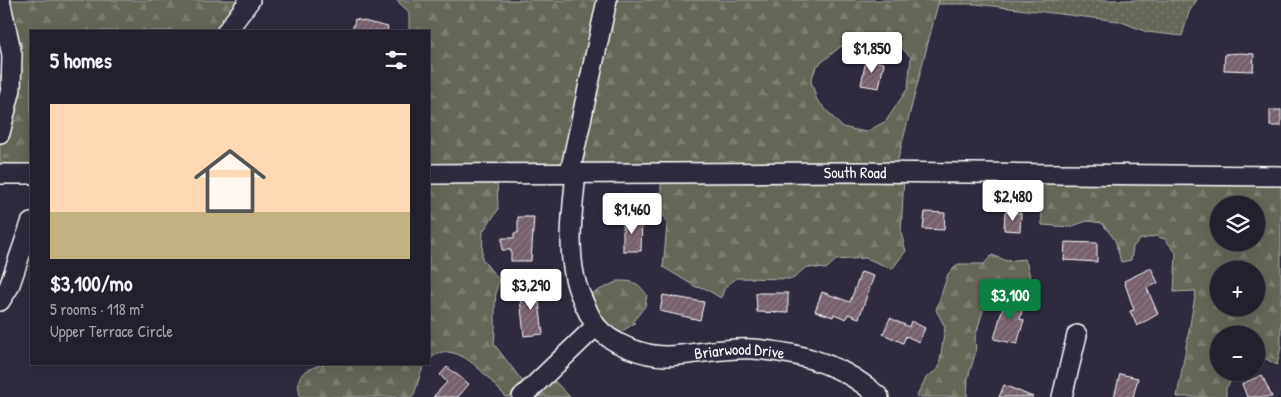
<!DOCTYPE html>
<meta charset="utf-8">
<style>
body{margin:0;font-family:"Patrick Hand",sans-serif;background:#2f2d3a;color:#f1f3f6;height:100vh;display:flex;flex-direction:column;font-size:19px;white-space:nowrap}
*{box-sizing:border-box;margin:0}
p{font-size:16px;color:#a3a3aa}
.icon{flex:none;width:28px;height:28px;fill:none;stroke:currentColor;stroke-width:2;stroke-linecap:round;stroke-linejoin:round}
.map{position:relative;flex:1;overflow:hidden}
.side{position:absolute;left:30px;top:30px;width:400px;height:335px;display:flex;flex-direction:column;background:#23202e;border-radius:0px;box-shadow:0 5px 20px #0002,0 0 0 1px #403e4a}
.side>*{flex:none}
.tools{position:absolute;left:1210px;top:196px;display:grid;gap:10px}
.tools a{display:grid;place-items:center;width:55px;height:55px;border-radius:50%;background:#23202e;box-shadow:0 5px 20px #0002,0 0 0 1px #403e4a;font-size:25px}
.price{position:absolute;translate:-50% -42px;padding:0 11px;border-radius:5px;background:#fff;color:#222;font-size:16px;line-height:32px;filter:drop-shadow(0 1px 2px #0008)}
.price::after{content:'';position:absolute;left:50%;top:30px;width:15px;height:11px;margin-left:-8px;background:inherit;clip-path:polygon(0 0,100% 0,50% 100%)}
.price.current{background:#0b8043;color:#fff}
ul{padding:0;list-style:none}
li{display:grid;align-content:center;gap:10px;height:265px;padding:0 20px}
li span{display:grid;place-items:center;height:155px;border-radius:0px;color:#555}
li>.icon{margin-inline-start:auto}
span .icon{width:90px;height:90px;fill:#fffc;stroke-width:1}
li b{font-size:21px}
h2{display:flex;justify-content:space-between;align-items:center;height:60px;padding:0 20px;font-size:21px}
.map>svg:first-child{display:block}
</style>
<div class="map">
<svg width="1281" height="397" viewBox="0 0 1281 397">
<defs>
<pattern id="grass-dots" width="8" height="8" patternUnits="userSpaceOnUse" patternTransform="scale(1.25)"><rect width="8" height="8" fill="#656658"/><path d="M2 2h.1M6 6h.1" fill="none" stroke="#7c7d71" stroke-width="1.8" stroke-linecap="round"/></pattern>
<pattern id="forest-firs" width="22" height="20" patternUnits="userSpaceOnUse" patternTransform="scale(1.25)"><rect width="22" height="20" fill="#656658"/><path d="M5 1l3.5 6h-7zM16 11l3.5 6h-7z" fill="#7c7d71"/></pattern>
<pattern id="building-hatch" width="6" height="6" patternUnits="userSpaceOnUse" patternTransform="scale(1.25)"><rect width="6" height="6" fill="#76616d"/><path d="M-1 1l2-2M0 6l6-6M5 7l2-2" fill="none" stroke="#8b7983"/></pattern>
</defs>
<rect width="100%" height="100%" fill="#2f2a3d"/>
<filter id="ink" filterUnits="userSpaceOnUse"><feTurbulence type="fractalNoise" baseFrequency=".02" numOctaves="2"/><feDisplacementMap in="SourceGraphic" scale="10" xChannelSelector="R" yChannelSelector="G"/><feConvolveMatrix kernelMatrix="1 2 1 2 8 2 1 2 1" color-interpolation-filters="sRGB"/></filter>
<g filter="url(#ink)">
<polygon fill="url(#grass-dots)" stroke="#b2b2ac" points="939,0 1197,0 1189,12 1182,36 1147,32 1119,21 976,4 938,4"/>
<g fill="url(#forest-firs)" stroke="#b2b2ac" fill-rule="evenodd">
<polygon points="5,0 245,0 221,31 31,31 31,175 0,174 0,75 16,80"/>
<path d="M396 0H939L898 159 897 171 904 177 901 233 906 251 892 269 866 258 836 260 826 269 806 267 793 279 737 278 725 287 721 298 704 288 696 287 663 267 667 225 661 208V179L497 177 498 210 483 231 482 259 499 280C492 302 497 321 494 344L526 386 548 374 570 397H506C490 381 468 350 443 352 439 352 433 357 429 359V31H409V12ZM869 39 893 40 911 57 908 88 886 121 866 132 842 127 817 100 811 81 816 67 840 47Z"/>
<path d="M1041 175 1281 177V347L1277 365 1266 359 1256 360V335H1219V372L1237 373 1226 388V397H1177L1196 291 1174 292 1176 253 1165 239 1155 236 1139 240 1133 247 1131 260 1121 262 1115 240 1102 223 1087 221 1070 227 1042 225ZM1219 205H1256V242H1219ZM1219 270H1256V308H1219Z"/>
<polygon points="992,255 1007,261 1024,259 1027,264 1033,291 1018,283 1010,282 998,284 988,293 975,338 976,351 968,378 967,397 916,397 926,378 939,368 945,327 936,310 948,274 958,264 984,264"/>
<path d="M618 281C634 281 638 282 647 295L645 306 633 322 635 323 616 335V339L585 297Z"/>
<path d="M321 364H425C419 375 418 385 413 397H300C296 373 300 374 321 364Z"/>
</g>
<g fill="url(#building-hatch)" stroke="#fff">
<polygon points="355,19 388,27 387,31 352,31"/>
<polygon points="1241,53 1254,54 1253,71 1224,70 1225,54"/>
<polygon points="866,60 884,63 879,88 861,85"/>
<rect x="1270" y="110" width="11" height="16"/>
<polygon points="925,212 945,213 944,230 923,229"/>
<polygon points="1005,212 1021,213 1020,231 1004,230"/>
<polygon points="518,217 534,217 531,261 511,261 511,250 502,250 502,238 514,238 514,233 518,233"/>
<polygon points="623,219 642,219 641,251 623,251"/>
<polygon points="1065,242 1097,243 1097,262 1064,260"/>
<polygon points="1151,268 1158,283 1147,288 1158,314 1137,326 1130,311 1134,310 1124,281"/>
<polygon points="861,272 874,276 859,318 848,314 846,319 834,314 833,317 815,311 822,292 850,302"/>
<polygon points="537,286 543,334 524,336 519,288"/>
<polygon points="756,293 788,293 788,313 757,312"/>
<polygon points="663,295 704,302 700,320 660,311"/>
<polygon points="1006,296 1024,301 1020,319 1024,320 1017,344 994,339"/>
<polygon points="890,318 909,327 911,321 925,328 919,342 906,336 903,343 883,334"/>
<polygon points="447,367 469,384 458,397 433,397 447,382 440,375"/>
<polygon points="1120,374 1138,378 1133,397 1114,397"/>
<polygon points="1262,375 1272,397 1247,397 1242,384"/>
<polygon points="1004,385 1033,397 999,397"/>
</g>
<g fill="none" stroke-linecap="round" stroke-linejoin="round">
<g stroke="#fff" stroke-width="22">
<g id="minor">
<polyline points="0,0 12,55 11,89 0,133"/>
<polyline points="227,31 250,0"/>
<polyline points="570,172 607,0"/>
<path id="s1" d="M576 172C573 208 566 250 577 286 580 295 591 320 597 327 611 344 644 356 666 356 695 355 724 347 753 349 798 352 845 365 879 397"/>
<polyline points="0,174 31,174"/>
<path id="s2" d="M429 174 856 172 1281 176"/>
<polyline points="0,301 9,287 31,223"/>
<polyline points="522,397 596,326"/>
<polyline points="1062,397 1077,335"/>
</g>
</g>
<use href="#minor" stroke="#2f2a3d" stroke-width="19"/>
</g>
</g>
<g text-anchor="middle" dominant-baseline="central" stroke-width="4.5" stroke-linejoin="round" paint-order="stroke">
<g font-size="16" fill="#fff" stroke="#2f2a3d">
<text stroke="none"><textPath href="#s2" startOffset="426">South Road</textPath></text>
<text stroke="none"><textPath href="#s1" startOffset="311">Briarwood Drive</textPath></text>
</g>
</g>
</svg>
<div class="tools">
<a><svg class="icon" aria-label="layers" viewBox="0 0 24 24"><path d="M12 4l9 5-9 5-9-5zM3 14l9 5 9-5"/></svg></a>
<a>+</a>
<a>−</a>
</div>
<b class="price" style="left:872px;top:74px">$1,850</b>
<b class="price" style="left:1013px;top:222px">$2,480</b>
<b class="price" style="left:632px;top:235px">$1,460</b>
<b class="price" style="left:531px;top:311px">$3,290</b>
<b class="price current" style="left:1010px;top:321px">$3,100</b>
<section class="side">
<h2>5 homes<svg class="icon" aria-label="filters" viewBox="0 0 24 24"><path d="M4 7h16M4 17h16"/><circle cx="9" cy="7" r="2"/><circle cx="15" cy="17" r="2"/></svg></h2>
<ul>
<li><span style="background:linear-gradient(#ffd9b3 70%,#c2b280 0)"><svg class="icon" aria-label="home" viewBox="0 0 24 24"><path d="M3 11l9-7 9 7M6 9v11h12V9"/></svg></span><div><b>$3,100/mo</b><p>5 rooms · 118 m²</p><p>Upper Terrace Circle</p></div></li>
</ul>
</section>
</div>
